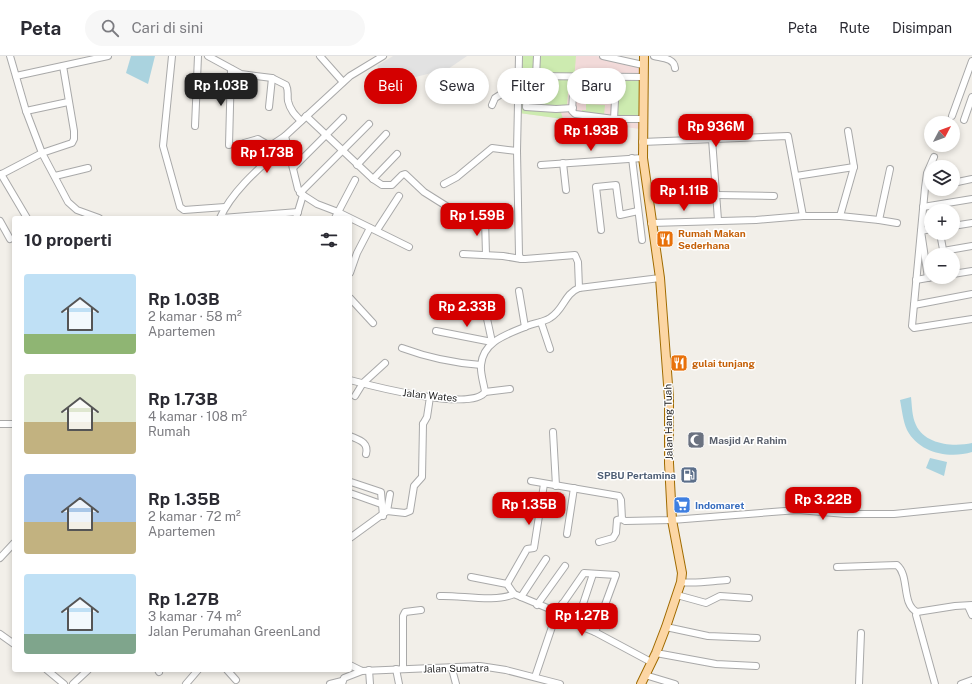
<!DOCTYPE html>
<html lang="id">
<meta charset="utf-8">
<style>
body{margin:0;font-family:"Public Sans",sans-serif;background:#f7f7f7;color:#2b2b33;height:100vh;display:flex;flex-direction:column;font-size:15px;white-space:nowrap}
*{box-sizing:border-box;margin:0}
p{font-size:13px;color:#7c7c81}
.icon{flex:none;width:22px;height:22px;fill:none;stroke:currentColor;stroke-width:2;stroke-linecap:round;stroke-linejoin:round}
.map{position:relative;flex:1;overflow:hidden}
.panel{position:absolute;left:12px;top:160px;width:340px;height:456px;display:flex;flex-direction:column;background:#fff;border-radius:4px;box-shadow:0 2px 6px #0003}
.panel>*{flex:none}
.banner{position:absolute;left:364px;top:12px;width:380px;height:36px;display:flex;gap:8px}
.needle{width:26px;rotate:49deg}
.controls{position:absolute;left:924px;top:60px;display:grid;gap:8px}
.controls a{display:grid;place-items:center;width:36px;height:36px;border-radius:50%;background:#fff;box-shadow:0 2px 6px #0003;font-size:20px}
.price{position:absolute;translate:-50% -34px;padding:0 9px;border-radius:8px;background:#d40000;color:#fff;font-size:13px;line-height:26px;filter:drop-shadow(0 1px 2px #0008)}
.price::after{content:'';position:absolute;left:50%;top:24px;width:12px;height:9px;margin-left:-6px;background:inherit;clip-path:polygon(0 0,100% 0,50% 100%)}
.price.active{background:#222;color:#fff}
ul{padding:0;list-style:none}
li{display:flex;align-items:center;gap:12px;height:100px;padding:0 12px}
li span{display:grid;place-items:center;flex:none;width:112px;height:80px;border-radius:4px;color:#555}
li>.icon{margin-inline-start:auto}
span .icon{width:48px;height:48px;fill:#fffc;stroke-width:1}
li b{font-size:17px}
h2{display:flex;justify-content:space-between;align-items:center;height:48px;padding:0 12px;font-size:17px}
.chip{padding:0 14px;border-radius:18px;background:#fff;box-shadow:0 2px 6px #0003;font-size:14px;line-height:36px}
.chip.active{background:#d40000;color:#fff}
header{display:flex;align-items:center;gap:24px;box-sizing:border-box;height:56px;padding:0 20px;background:#fff;border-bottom:1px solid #e1e1e2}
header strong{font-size:19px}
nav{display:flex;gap:22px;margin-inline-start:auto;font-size:14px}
.search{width:280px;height:36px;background:#f7f7f7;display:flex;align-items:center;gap:10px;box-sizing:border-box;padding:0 14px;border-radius:22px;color:#7c7c81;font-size:15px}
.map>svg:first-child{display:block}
</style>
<header>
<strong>Peta</strong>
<div class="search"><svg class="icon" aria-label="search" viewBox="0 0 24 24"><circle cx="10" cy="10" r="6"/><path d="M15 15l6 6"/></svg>Cari di sini</div>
<nav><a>Peta</a><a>Rute</a><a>Disimpan</a></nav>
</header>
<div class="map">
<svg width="972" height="628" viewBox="0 0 972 628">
<rect width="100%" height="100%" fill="#f2efe9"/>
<polygon fill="#f2dad9" points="520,0 597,0 642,10 640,73 519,57"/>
<g fill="#cdebb0">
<polygon points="520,0 576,0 573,37 568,37 567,50 560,53 563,63 519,57"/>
<polygon points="615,21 641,21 640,63 614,63"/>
<polygon points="586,48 605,49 604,59 582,58 582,54 586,54"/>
</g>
<polygon fill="#e2e2e2" points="393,0 467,0 448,13 391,27 377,10"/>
<g fill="#aad3df">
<polygon points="131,0 155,0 148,28 126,17"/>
<path d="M911 341C912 350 912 361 916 369 925 389 954 391 972 387V396C949 403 919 397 907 374 903 365 902 354 900 344Z"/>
<polygon points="930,402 947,406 944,420 926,412"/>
</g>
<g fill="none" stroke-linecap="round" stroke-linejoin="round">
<g stroke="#a9a9a9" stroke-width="8">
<g id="minor">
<polyline points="10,0 26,55 42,97 68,146 77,154 99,162"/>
<polyline points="172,0 163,90 180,151 184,154 225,151"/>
<path d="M208 0 241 18 272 22 286 29C289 35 287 39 288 45 290 54 295 59 301 65"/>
<polyline points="320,0 343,26"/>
<polyline points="383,0 350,20 285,80 298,133 303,139 317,148 338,156 409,191"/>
<polyline points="519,0 517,95 519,199 521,203 525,203 575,199 578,206 579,232"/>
<polyline points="603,0 643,9"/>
<path d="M654 0C662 2 674 2 675 12"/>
<polyline points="16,20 108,0"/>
<polyline points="536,20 537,0"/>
<polyline points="574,21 572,55 575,58 614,63 642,63"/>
<polyline points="503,24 519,22"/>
<polyline points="615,40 615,21"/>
<polyline points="492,49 495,42 503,37 518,41"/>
<polyline points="269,51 272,22"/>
<polyline points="573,52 556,53 526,51 528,20 643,21"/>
<polyline points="26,55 68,46"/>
<polyline points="306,60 373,123 382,129 392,129 402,119 405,118 424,136 451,153"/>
<polyline points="952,60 972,5"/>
<polyline points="614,63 615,44"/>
<polyline points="964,64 972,41"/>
<polyline points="195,70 198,0"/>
<polyline points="848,75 854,111"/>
<polyline points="712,83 718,164"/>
<polyline points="642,86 788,80 803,160 840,160 879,164 890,113"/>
<polyline points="244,87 258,83 270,90 285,80"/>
<polyline points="229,89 231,13"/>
<polyline points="934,101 927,117 925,132 912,270 914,272 972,263"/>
<polyline points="632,102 642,184"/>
<polyline points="563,107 566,134"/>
<polyline points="357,109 386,78"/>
<polyline points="541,109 643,102"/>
<polyline points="293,112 343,62"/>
<polyline points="1,118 27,162"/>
<polyline points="0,119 42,97 72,87 74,83 74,75 63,10"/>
<polyline points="55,120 88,112"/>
<polyline points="796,120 854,111 840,160"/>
<polyline points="373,123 397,98"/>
<polyline points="953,127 972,123"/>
<polyline points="444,128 457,121 492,92 517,95"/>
<polyline points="300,137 369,68"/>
<polyline points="716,139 774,140"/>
<polyline points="923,151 972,143"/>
<path d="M220 162C233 133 263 109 286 88"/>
<polyline points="222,162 298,156"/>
<polyline points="296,162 303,139"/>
<polyline points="335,162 355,124"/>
<polyline points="485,163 486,199"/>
<polyline points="879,164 897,167"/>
<polyline points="0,165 10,183"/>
<polyline points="651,167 756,164 803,160"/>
<polyline points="953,170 972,167"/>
<polyline points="377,174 399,140"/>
<polyline points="601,174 596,131 616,129 620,159 638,155"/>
<polyline points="940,177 944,199"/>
<polyline points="943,195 972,190"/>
<polyline points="463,198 503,200 521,203"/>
<polyline points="350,217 357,197 370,172"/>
<polyline points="953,218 972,215"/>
<polyline points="928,222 921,175 931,173"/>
<polyline points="916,224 933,221"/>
<polyline points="519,235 525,271"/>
<polyline points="350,242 373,267"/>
<polyline points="914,249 972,238"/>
<polyline points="486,258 492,286"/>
<polyline points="541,266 550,293"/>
<polyline points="436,275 492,286"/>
<path d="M402 292C429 302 453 307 481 309"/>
<path d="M350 324C372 330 472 356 485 336 484 328 480 317 481 309 483 285 508 278 527 270 535 267 544 266 550 262 564 254 564 238 579 232L660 222"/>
<polyline points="485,336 510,333"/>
<polyline points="355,340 363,327 385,307"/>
<polyline points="0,368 14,368"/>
<polyline points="423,368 427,361 430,341"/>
<polyline points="553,376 556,430"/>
<path d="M350 380C359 384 369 386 366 398"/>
<polyline points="531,425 619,440 621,444 622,463 625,465 672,464 798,454 846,458 894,458 972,450"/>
<polyline points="351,426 381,436 383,460"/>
<polyline points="350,437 381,448"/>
<polyline points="387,455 390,438"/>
<polyline points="567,478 574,432"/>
<polyline points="350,482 387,455 405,457 410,455 414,430 422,421 423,368"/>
<polyline points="599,486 613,482 616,477 617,464 622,463"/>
<polyline points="0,502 14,487"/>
<path d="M837 511 897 509C910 520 901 548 917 556"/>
<polyline points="593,518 580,557 580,570 595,576 651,606"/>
<polyline points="471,521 507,528 514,538 557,556 535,621"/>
<path d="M681 526C696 528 711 525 727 524"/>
<polyline points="507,528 527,493 534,492 544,428"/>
<polyline points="677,539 706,547 720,540 749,542"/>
<path d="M440 540C461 539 495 547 514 538"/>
<polyline points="521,541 546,503"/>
<polyline points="562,548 580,557"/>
<polyline points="537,549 565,510"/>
<polyline points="968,550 972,559"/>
<polyline points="557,556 584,517 616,519 595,576"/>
<polyline points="917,556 916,559 935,628"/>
<polyline points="917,556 955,550 972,549"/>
<polyline points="666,571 708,580 757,582"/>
<polyline points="0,578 14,588"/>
<polyline points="656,597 716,608 756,610"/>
<polyline points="350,609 362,615 480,610 506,614 560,628"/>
<polyline points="396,613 399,628"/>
<polyline points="403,613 403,560 405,556 421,554"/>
<polyline points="452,613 456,628"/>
<polyline points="47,614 64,628"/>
<polyline points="158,614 159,616"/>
<polyline points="227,614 236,624"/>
<polyline points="369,614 370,628"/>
<polyline points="645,619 675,628"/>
<polyline points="73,628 88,614"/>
<polyline points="186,628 198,614"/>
<polyline points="330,628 342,625"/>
<polyline points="342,628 344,622 362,615"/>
<polyline points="859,628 861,577"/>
<polyline points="961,628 972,624"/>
</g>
</g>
<g stroke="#a06b00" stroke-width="10">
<polyline id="major" points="641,628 656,597 666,571 681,526 682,517 672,464 669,407 669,342 660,222 643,102 644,0"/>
</g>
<use href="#minor" stroke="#fff" stroke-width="6"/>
<use href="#major" stroke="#fcd6a4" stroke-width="8"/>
</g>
<defs>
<g id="restaurant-square" transform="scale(0.9)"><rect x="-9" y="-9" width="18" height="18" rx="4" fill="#e8710a" stroke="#fff"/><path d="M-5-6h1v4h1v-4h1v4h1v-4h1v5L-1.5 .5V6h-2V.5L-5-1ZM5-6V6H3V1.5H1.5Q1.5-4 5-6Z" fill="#fff"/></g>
<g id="mosque-square" transform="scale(0.9)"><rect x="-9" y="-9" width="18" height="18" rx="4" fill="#6b7280" stroke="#fff"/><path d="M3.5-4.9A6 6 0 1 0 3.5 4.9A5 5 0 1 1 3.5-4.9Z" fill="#fff"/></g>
<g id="fuel-square" transform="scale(0.9)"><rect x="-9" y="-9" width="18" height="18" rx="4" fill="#5c6f8a" stroke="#fff"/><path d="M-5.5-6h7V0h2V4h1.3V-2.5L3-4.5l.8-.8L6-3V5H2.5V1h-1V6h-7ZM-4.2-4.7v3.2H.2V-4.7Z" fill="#fff"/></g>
<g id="supermarket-square" transform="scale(0.9)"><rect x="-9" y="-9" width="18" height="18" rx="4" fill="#3f7fe0" stroke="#fff"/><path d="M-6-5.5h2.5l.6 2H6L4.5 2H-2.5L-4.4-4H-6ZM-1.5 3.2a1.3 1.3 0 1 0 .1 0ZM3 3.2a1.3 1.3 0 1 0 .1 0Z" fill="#fff"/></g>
</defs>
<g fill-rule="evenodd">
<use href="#restaurant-square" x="665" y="183"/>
<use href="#restaurant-square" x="679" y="307"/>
<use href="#mosque-square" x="696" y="384"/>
<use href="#fuel-square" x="689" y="419"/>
<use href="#supermarket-square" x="682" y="449"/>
</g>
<g text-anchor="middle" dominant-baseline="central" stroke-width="3" stroke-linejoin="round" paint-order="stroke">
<g font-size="10" font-weight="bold" fill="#c56008" stroke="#fff" text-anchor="start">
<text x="678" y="177">Rumah Makan<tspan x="678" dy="12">Sederhana</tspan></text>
<text x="692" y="307">gulai tunjang</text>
</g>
<g font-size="10" fill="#222" stroke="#fff">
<text transform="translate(430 339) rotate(6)">Jalan Wates</text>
<text transform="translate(668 366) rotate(-91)">Jalan Hang Tuah</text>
<text transform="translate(456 612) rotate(-1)">Jalan Sumatra</text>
</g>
<g font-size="10" font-weight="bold" fill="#5b616d" stroke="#fff" text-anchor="start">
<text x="709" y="384">Masjid Ar Rahim</text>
</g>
<g font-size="10" font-weight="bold" fill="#4e5e75" stroke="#fff" text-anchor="end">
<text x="676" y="419">SPBU Pertamina</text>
</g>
<g font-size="10" font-weight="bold" fill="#366cbe" stroke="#fff" text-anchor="start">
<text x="695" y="449">Indomaret</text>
</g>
</g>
</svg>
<div class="controls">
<a><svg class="needle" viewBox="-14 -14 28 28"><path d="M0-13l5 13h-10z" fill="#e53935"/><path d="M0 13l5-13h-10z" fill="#7c7c81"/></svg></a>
<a><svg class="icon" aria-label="layers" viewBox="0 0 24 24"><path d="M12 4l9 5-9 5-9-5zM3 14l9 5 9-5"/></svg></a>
<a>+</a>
<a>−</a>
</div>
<b class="price active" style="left:221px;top:51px">Rp 1.03B</b>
<b class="price" style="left:716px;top:92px">Rp 936M</b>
<b class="price" style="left:591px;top:96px">Rp 1.93B</b>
<b class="price" style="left:267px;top:118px">Rp 1.73B</b>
<b class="price" style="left:684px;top:156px">Rp 1.11B</b>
<b class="price" style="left:477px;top:181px">Rp 1.59B</b>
<b class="price" style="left:467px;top:272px">Rp 2.33B</b>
<b class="price" style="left:823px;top:465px">Rp 3.22B</b>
<b class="price" style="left:529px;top:470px">Rp 1.35B</b>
<b class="price" style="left:582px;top:581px">Rp 1.27B</b>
<div class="banner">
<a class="chip active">Beli</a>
<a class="chip">Sewa</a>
<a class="chip">Filter</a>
<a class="chip">Baru</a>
</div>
<section class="panel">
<h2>10 properti<svg class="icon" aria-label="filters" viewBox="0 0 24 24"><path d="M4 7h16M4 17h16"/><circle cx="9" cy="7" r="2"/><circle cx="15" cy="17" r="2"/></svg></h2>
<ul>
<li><span style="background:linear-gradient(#bfe0f5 75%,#8fb573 0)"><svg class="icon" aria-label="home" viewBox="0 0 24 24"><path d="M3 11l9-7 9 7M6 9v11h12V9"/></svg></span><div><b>Rp 1.03B</b><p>2 kamar · 58 m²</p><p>Apartemen</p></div></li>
<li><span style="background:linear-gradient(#dfe7d0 60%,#c2b280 0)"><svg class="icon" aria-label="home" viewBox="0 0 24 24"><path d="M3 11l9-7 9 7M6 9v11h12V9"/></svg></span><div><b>Rp 1.73B</b><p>4 kamar · 108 m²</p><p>Rumah</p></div></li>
<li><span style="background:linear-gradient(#a9c7e8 60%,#c2b280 0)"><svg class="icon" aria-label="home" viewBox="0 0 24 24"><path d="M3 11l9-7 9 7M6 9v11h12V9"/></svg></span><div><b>Rp 1.35B</b><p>2 kamar · 72 m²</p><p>Apartemen</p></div></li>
<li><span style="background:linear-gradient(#bfe0f5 75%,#7fa58c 0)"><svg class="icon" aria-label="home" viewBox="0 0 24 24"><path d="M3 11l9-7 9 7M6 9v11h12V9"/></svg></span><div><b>Rp 1.27B</b><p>3 kamar · 74 m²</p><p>Jalan Perumahan GreenLand</p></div></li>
</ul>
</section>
</div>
